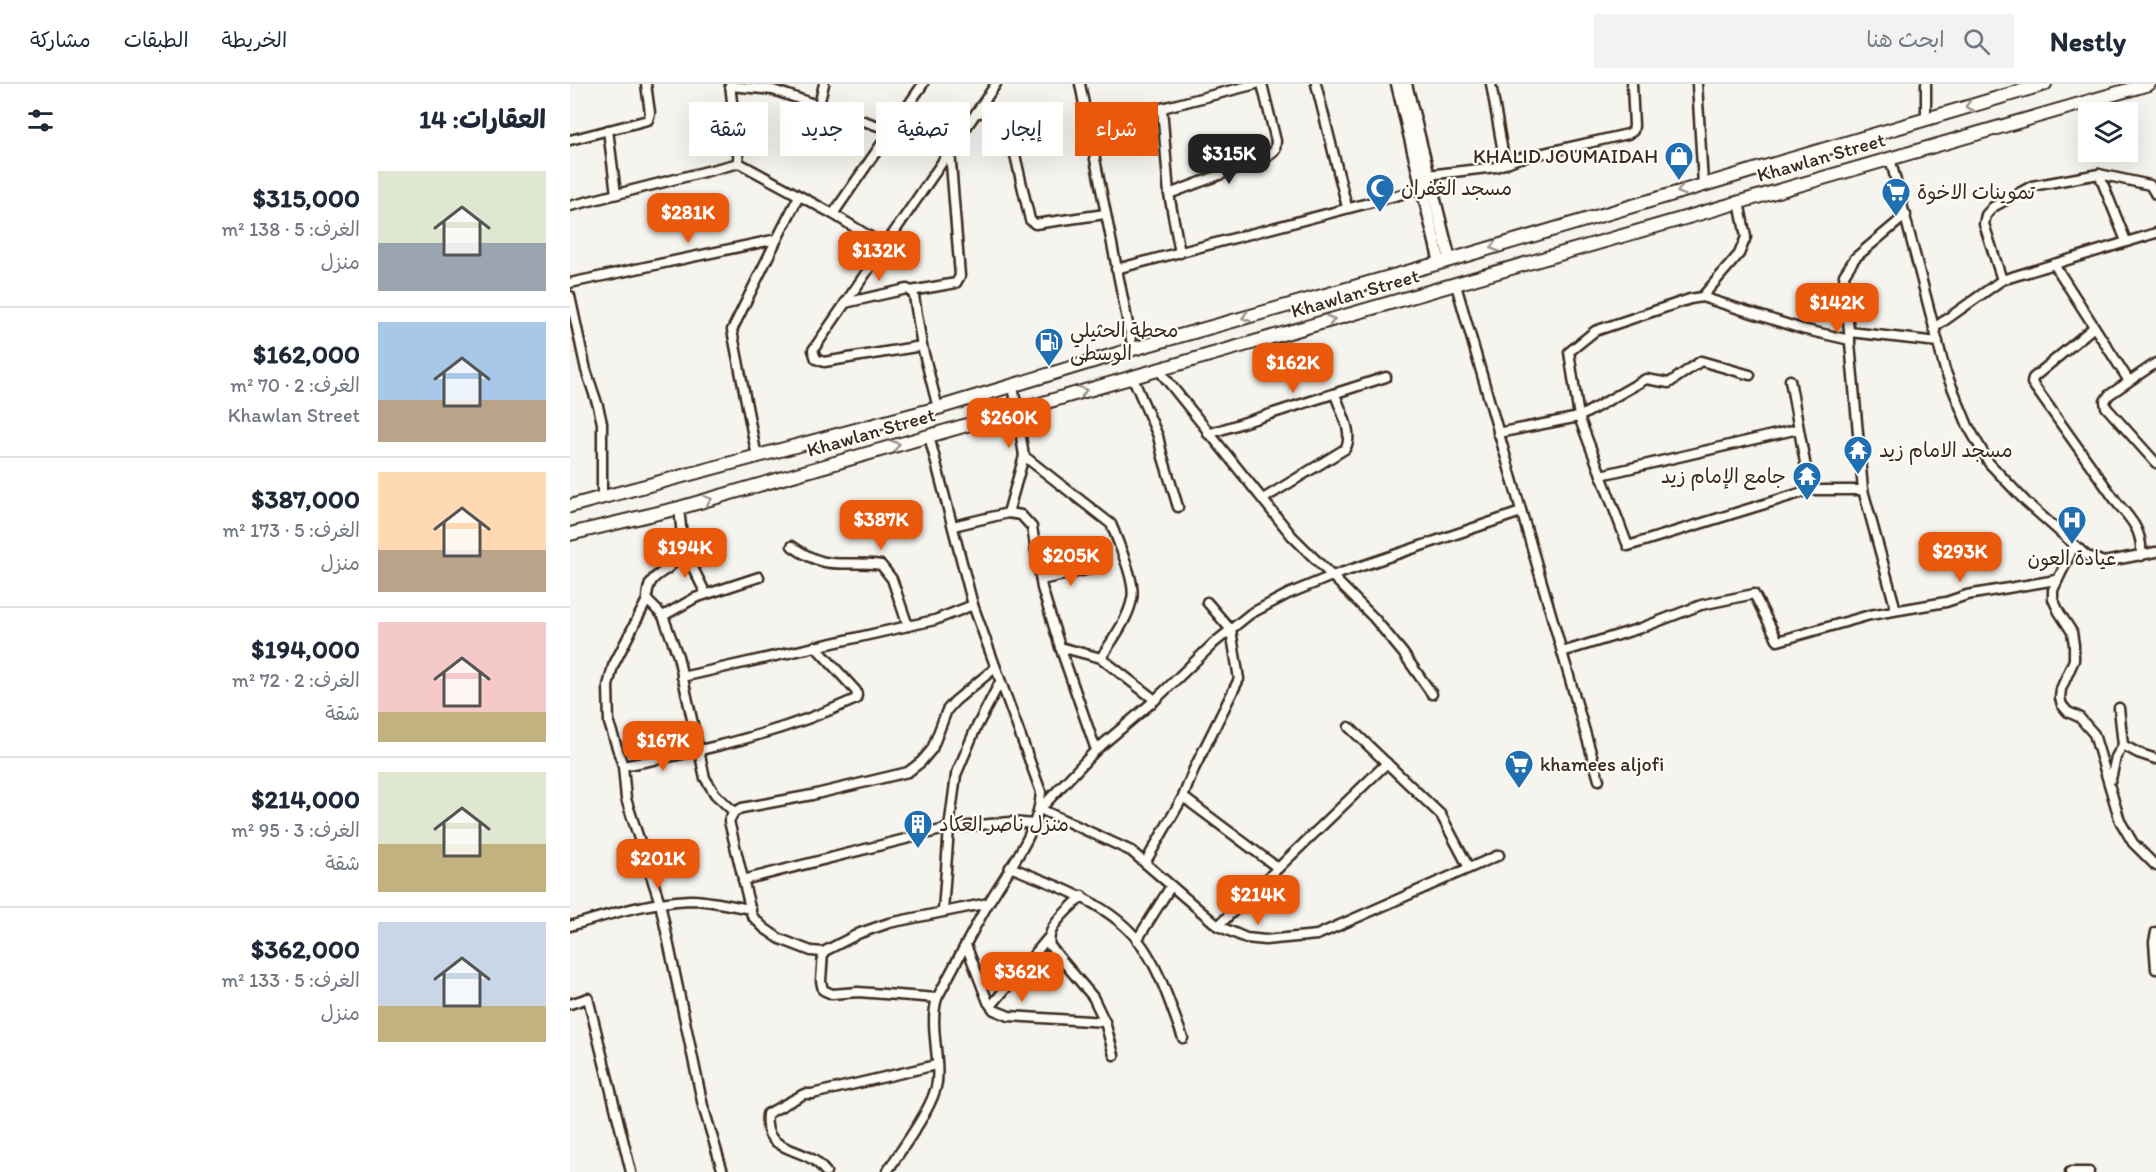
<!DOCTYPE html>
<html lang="ar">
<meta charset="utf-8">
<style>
body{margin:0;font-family:Itim,"Playpen Sans Arabic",sans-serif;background:#f2f2f3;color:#1f2937;direction:rtl;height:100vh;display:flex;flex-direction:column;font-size:22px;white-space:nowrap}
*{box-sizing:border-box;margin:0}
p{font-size:20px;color:#747a83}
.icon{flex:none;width:33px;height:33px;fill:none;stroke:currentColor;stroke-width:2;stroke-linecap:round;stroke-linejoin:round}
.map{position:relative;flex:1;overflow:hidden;direction:ltr}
.panel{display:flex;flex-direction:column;background:#fff;width:570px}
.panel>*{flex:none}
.top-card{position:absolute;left:18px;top:18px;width:570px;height:54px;direction:rtl;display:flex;gap:12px}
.buttons{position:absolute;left:1508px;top:18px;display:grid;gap:12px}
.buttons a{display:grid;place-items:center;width:60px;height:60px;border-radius:0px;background:#fff;box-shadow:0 6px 24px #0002;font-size:30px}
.price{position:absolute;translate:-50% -51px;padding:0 14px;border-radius:12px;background:#ea580c;color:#fff;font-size:20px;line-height:39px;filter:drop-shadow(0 2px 3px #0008)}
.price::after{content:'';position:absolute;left:50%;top:36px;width:18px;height:14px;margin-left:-9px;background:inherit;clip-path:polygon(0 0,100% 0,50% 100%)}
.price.current{background:#222;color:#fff}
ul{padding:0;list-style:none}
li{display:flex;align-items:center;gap:18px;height:150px;padding:0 24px}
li+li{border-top:2px solid #e0e1e3}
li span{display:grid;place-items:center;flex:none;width:168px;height:120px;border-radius:0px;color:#555}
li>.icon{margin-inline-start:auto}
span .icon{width:72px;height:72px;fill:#fffc;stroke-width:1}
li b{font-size:26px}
h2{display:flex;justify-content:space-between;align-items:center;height:72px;padding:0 24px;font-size:26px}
.pill{padding:0 21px;border-radius:0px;background:#fff;box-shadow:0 6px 24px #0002;font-size:21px;line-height:54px}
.pill.current{background:#ea580c;color:#fff}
header{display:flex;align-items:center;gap:36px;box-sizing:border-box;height:84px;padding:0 30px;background:#fff;border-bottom:2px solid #e0e1e3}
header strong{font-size:28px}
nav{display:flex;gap:33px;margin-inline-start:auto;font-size:21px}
.search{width:420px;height:54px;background:#f2f2f3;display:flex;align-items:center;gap:15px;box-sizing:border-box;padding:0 21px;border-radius:0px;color:#747a83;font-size:22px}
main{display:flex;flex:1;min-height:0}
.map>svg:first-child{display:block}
</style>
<header>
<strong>Nestly</strong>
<div class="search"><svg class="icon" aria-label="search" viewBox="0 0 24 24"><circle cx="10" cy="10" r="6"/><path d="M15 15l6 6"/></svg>ابحث هنا</div>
<nav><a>الخريطة</a><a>الطبقات</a><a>مشاركة</a></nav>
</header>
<main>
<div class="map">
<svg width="1586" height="1088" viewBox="0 0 1586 1088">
<rect width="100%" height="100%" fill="#f5f4ee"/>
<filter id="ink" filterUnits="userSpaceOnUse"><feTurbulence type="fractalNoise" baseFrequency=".0167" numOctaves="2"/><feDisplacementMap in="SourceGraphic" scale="12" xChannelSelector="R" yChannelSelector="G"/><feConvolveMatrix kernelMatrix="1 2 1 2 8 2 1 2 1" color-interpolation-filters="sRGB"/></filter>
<g filter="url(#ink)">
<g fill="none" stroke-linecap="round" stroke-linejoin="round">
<g stroke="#3b2a1e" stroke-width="13">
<g id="street">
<polyline points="160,0 169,79"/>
<polyline points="510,0 563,265"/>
<polyline points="746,0 777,123"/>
<polyline points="921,0 935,80"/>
<polyline points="1127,0 1133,100"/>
<polyline points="160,2 203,6 320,46"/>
<polyline points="249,21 254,0"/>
<polyline points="592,24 599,110 610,169"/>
<path d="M406 29C417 29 431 26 437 36L460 136 465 140 535 130"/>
<polyline points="1356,35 1356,0"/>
<polyline points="38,46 46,110"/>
<polyline points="519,50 592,24 686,0"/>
<polyline points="0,56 78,36 80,29 76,0"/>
<polyline points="1320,74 1375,286 1398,342 1419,379 1456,418 1517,472 1534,478 1586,468"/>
<polyline points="1529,90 1556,157"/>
<polyline points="858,91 926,83 947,75 1058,50 1063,47 1064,42 1062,0"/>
<polyline points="599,110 697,73 705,66 706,57 692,0"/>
<polyline points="0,122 169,79 263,130 315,162"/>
<polyline points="263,130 353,0"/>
<polyline points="1484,180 1559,297"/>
<polyline points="546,185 852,105"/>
<polyline points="1432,196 1414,140 1416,131 1423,123 1462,102 1529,90 1580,101 1586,111"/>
<polyline points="0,199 207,155 229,112"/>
<polyline points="886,201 1029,696"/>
<polyline points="341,207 344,212 352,262 368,324"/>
<polyline points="0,212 16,286 28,322 32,339 32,414"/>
<polyline points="1132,213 1169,170 1176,153 1169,118"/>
<polyline points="275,219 337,205 341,207 386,199 390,192 380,67"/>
<path d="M1524 243 1463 294 1462 299 1548 420C1563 437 1573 449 1571 472"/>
<polyline points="1364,244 1432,196 1586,149"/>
<polyline points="1280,248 1368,258"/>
<polyline points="352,262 254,278 246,275 243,266 426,0"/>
<polyline points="1586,279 1539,311 1535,317 1536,323 1586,379"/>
<polyline points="588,285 722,452 804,534 833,569 862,610"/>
<polyline points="1180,291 1131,277 1099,299 1076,295 1009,333 1058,462 1240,406 1220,296"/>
<polyline points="562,292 588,352 592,370 608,423"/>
<polyline points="928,349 1009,333 999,268 1025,247 1120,215 1132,213 1232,245 1280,256"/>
<polyline points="638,350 816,293"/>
<path d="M454 372 541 440 544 447C550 464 566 498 562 515 558 536 542 556 531 574"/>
<polyline points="187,373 162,246 207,155"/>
<polyline points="1031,391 1228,345"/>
<polyline points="1240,406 1293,406 1326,526"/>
<polyline points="1293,406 1274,191 1285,174 1336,131"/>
<path d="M693 415 775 365C785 350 770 326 765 310"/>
<path d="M109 424C110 438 115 459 108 472 98 493 77 485 77 516L93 532 108 572 135 694 145 710 164 728"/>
<polyline points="438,429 454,372 443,301"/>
<polyline points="383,442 438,429 451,431 462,443 472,504 490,563 526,666"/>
<path d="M222 462C257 488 273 476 311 481L322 495 338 542"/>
<polyline points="1504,462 1483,506 1483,515 1489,528 1502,548 1504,561 1504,576 1491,605 1490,614 1492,621 1498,628 1509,633 1524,650 1550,737 1563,759 1586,782"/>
<polyline points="110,469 120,478 136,510"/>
<polyline points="471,496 525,484"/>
<polyline points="77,516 43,582 38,602 39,639 53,682 56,715 90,819 133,1022 153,1088"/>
<polyline points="93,532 125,514 189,493"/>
<polyline points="490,563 531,574 585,616"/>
<polyline points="992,568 1071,544 1131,521 1184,510 1208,557 1300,531 1376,518 1397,511 1486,496"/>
<polyline points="112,593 338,542 365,536 403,521"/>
<polyline points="779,643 871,731 899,784"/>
<polyline points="1553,661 1568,669 1586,675"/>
<path d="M53 682C133 667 211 649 286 615L287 611 286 607 245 562"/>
<polyline points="1541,695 1546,673 1553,661 1549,624"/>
<polyline points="613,713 708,784"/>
<polyline points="470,725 526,666 585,616 644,559 680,530 718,510 762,492 951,428"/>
<polyline points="470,725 561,767 648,842 676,854 695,856 747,851 929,771"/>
<polyline points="575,779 613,713 624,685 669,595 661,546 637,518"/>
<path d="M440 783C489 803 548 821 577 869 593 895 602 926 613 954"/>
<polyline points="173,796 379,744 440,738 465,740"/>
<path d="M512 812C499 826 475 842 480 862L523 913 535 938 544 971"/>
<polyline points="418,819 319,839 290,849 253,868 241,867 210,855 194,844 182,832 159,737 164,728 172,724 242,711 338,688 351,678 362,665 377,626 385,617 425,584"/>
<polyline points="373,827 379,744 386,691 405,646 430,598"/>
<path d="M0 842C40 830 78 818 120 816 140 816 161 822 181 825"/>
<polyline points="648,842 817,679"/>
<polyline points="1586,848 1584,858 1586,885"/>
<polyline points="567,856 601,802"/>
<polyline points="396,861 418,918 424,926 439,932 535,938"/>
<polyline points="253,868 251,897 253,906 262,910 288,908 367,914"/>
<polyline points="0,920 18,914 61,1088"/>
<polyline points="421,922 478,854"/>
<path d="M256 1088C252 1084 248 1078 242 1075 219 1062 193 1064 197 1030L234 1010H242L366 981"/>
<path d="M317 1088C331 1065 364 1023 367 998 370 970 359 942 367 914 384 883 400 851 418 820 438 785 469 749 471 708L403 521 359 352"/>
<polyline points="1500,1088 1519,1088"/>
</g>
</g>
<g stroke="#3b2a1e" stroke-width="15">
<g id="secondary">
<polyline points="827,0 870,179"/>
<polyline points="836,0 880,176"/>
</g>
</g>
<g stroke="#3b2a1e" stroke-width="16">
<g id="primary">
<polyline points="0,422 368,324 563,265 880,176 1475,0"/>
<polyline points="0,450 109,424 1579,0"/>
</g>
</g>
<use href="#street" stroke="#fdfcf7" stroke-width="8"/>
<use href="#secondary" stroke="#fdfcf7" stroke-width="10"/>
<use href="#primary" stroke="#fdfcf7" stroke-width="12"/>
</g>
<defs><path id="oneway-chevron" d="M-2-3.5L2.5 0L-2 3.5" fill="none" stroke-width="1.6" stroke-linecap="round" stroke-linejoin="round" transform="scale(1.5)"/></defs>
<g stroke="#9c938a">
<use href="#oneway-chevron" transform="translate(1399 22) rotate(164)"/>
<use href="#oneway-chevron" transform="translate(1111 107) rotate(163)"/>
<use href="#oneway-chevron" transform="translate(924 163) rotate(163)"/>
<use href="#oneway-chevron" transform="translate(676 233) rotate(164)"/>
<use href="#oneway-chevron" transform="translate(761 236) rotate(-16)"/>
<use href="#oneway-chevron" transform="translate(513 307) rotate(-17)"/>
<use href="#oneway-chevron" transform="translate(326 361) rotate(-16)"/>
<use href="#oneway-chevron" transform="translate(138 416) rotate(-16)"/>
</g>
</g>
<defs>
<g id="shop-pin" transform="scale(1.5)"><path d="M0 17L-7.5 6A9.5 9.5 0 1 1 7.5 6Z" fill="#1f6fb2" stroke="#fdfcf7"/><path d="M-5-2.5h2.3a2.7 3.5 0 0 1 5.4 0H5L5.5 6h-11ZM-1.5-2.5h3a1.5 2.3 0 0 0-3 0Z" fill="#fff"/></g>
<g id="mosque-pin" transform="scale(1.5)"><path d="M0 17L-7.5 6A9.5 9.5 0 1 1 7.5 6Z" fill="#1f6fb2" stroke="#fdfcf7"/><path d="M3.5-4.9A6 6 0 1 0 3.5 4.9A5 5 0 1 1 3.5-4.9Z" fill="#fff"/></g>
<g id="supermarket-pin" transform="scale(1.5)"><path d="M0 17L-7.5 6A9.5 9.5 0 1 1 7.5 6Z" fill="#1f6fb2" stroke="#fdfcf7"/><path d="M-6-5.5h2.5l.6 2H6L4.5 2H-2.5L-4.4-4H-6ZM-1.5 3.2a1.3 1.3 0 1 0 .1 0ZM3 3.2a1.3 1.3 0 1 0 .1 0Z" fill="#fff"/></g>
<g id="fuel-pin" transform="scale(1.5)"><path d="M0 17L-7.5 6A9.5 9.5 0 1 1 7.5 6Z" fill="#1f6fb2" stroke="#fdfcf7"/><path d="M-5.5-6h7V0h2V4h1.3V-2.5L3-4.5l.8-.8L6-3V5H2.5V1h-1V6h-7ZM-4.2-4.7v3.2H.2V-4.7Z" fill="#fff"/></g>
<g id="temple-pin" transform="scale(1.5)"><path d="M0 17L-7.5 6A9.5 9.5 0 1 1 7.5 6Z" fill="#1f6fb2" stroke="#fdfcf7"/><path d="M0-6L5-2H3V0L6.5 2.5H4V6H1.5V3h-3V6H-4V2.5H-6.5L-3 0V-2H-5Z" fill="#fff"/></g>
<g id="hospital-pin" transform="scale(1.5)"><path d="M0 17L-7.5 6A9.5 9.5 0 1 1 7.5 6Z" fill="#1f6fb2" stroke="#fdfcf7"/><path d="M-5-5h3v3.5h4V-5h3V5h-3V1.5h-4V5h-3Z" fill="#fff"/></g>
<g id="building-pin" transform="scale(1.5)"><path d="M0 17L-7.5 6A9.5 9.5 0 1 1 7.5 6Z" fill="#1f6fb2" stroke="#fdfcf7"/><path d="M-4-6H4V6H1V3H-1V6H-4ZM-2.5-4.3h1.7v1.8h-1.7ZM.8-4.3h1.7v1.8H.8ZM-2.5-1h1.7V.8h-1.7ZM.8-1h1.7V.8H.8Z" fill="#fff"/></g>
</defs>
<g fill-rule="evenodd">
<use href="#shop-pin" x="1109" y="72"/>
<use href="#mosque-pin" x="810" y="104"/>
<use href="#supermarket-pin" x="1326" y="108"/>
<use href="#fuel-pin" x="479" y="258"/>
<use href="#temple-pin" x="1288" y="366"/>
<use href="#temple-pin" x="1237" y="392"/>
<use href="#hospital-pin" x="1502" y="436"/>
<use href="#supermarket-pin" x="949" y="680"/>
<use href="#building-pin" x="348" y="740"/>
</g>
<g text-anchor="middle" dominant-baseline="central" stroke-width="4.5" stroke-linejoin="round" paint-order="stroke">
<g font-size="20" fill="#3b2a1e" stroke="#fdfcf7" text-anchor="start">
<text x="1088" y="72" text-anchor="end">KHALID JOUMAIDAH</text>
<text x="831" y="104">مسجد الغفران</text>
<text x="1347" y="108">تموينات الاخوة</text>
<text x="500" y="246">محطة الحثيلي<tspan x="500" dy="23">الوسطى</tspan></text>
<text x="1309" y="366">مسجد الامام زيد</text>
<text x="1216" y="392" text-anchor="end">جامع الإمام زيد</text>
<text x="1502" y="474" text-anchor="middle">عيادة العون</text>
<text x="970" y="680">khamees aljofi</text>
<text x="369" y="740">منزل ناصر العكاد</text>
</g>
<g font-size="20" fill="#3b2a1e" stroke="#fdfcf7">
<text transform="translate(1251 73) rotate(-16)">Khawlan Street</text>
<text transform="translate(785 209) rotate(-16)">Khawlan Street</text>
<text transform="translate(301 348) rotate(-16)">Khawlan Street</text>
</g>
</g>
</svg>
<div class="buttons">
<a><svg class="icon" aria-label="layers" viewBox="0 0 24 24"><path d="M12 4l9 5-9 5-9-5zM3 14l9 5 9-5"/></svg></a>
</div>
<b class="price current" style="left:659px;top:101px">$315K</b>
<b class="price" style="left:118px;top:160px">$281K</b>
<b class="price" style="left:309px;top:198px">$132K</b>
<b class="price" style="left:1267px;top:250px">$142K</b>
<b class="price" style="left:723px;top:310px">$162K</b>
<b class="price" style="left:439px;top:365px">$260K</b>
<b class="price" style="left:311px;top:467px">$387K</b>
<b class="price" style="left:115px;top:495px">$194K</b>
<b class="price" style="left:1390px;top:499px">$293K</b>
<b class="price" style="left:501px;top:503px">$205K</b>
<b class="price" style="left:93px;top:688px">$167K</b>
<b class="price" style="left:88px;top:806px">$201K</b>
<b class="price" style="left:688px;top:842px">$214K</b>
<b class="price" style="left:452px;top:919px">$362K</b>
<div class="top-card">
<a class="pill current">شراء</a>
<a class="pill">إيجار</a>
<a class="pill">تصفية</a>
<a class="pill">جديد</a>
<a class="pill">شقة</a>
</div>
</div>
<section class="panel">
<h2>العقارات: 14<svg class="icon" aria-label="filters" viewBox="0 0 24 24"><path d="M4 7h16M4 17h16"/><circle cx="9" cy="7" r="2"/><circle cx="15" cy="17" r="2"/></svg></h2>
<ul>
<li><span style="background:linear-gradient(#dfe7d0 60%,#9aa5b1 0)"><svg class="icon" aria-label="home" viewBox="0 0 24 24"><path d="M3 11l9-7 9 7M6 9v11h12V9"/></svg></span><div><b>$315,000</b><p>الغرف: 5 · 138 m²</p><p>منزل</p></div></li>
<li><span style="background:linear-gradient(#a9c7e8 65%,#b9a48a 0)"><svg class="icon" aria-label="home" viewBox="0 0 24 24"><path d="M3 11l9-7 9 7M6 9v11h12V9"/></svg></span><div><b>$162,000</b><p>الغرف: 2 · 70 m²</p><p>Khawlan Street</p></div></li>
<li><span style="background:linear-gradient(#ffd9b3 65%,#b9a48a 0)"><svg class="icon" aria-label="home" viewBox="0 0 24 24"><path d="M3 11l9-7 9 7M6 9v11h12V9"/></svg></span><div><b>$387,000</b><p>الغرف: 5 · 173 m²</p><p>منزل</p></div></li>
<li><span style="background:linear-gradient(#f6c9c9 75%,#c2b280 0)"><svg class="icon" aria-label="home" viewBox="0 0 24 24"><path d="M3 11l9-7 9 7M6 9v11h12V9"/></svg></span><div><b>$194,000</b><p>الغرف: 2 · 72 m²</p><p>شقة</p></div></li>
<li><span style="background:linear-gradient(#dfe7d0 60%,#c2b280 0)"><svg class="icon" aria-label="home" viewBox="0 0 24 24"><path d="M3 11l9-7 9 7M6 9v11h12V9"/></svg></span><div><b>$214,000</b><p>الغرف: 3 · 95 m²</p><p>شقة</p></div></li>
<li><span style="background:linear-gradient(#c9d6e8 70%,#c2b280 0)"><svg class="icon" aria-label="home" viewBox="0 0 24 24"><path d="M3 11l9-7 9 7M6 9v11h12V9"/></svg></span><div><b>$362,000</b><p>الغرف: 5 · 133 m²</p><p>منزل</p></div></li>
</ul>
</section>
</main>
